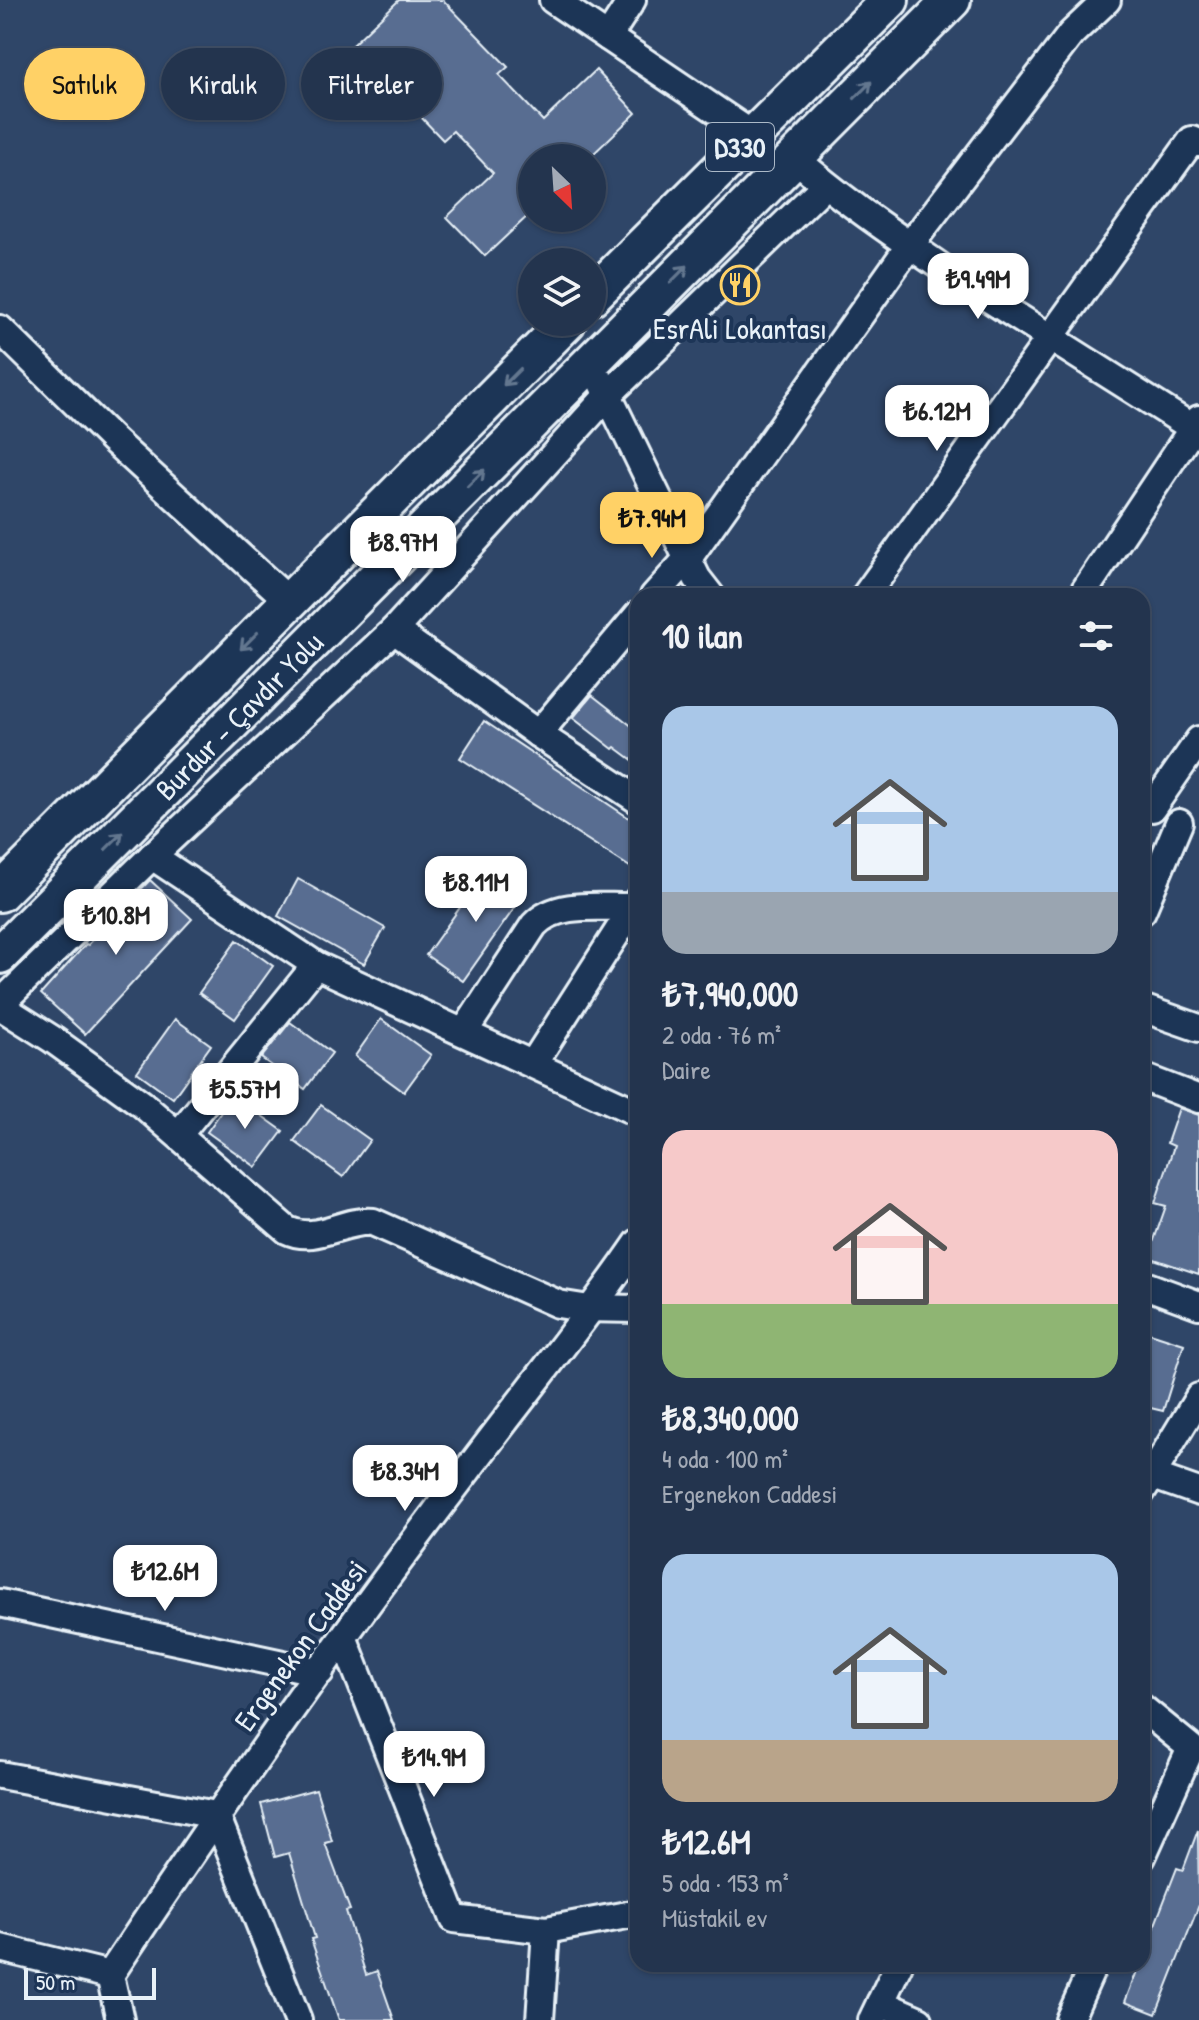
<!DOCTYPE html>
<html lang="tr">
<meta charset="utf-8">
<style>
body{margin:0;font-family:"Patrick Hand",sans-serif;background:#2b3c55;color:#f1f3f6;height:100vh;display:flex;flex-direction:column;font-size:30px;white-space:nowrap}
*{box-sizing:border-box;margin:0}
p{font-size:26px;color:#a3aab6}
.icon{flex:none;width:44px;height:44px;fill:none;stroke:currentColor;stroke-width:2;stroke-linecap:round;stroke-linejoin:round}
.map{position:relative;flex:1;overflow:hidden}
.details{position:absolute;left:630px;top:588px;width:520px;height:1384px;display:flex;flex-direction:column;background:#23344e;border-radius:24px;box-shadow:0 2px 6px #0004,0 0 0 2px #404f66}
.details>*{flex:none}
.banner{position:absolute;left:24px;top:48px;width:486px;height:72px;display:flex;gap:16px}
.needle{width:52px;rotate:155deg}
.tools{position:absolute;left:518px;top:144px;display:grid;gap:16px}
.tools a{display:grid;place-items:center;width:88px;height:88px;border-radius:50%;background:#23344e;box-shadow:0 2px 6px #0004,0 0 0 2px #404f66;font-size:40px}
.scale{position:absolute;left:24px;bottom:20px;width:132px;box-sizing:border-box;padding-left:8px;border:4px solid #e8f1f8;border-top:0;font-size:22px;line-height:28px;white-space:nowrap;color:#e8f1f8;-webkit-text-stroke:6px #1d3557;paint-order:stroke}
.price{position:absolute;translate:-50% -68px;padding:0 18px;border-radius:16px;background:#fff;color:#222;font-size:26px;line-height:52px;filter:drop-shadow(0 2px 4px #0008)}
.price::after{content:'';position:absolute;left:50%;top:48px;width:24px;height:18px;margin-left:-12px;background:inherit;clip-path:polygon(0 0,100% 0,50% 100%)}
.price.on{background:#ffd166;color:#111}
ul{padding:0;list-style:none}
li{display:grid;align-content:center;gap:16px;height:424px;padding:0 32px}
li span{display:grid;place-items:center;height:248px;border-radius:24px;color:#555}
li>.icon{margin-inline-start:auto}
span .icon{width:144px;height:144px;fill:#fffc;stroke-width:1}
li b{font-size:34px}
h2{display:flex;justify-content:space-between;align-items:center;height:96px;padding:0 32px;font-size:34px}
.chip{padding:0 28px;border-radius:36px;background:#23344e;box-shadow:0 2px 6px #0004,0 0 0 2px #404f66;font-size:28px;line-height:72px}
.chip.on{background:#ffd166;color:#111}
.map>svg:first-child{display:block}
</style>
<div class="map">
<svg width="1199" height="2020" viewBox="0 0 1199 2020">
<rect width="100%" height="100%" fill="#2f4668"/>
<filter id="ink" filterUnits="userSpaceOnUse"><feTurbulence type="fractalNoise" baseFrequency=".0125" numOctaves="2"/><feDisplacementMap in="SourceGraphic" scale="16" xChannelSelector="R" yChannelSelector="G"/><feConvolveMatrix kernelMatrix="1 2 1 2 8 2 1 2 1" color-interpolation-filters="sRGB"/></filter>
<g filter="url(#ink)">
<g fill="#586d91" stroke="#e8f1f8" stroke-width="2">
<polygon points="399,0 443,0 508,67 499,75 543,121 596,70 636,113 589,158 532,158 532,212 485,256 447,217 493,173 453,131 443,140 352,45"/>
<polygon points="592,695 638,731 638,764 615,747 613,749 573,718"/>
<polygon points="484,721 638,824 638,862 633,869 460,758"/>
<polygon points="489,867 525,893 463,981 426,955"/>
<polygon points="298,879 385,928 364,964 278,916"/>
<polygon points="150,880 192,919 85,1034 41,994 86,944 88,945"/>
<polygon points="237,940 273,966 235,1019 199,993"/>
<polygon points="175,1019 211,1045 173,1098 137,1072"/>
<polygon points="381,1019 431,1055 404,1092 355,1056"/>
<polygon points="290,1022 332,1053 305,1089 261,1058"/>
<polygon points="233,1095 283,1131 256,1167 207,1132"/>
<polygon points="321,1105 370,1140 343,1177 294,1141"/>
<polygon points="1179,1108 1199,1115 1199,1274 1148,1257 1166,1206 1155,1203 1174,1146 1167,1143"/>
<polygon points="1150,1333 1184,1344 1163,1411 1142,1406 1142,1365"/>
<polygon points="316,1789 332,1841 325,1843 350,1910 346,1911 366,1975 377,1971 394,2020 339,2020 311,1939 315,1938 289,1853 275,1857 261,1804"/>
<polygon points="1198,1830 1199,1905 1156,2014 1125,2002 1177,1868 1183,1870"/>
</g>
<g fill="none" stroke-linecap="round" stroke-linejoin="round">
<g stroke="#e8f1f8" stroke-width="32">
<g id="minor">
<polyline points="553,0 753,135"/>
<polyline points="608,37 632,0"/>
<path d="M795 158C842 200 895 235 947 271 1030 326 1115 378 1199 432"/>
<polyline points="0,329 113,440 289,601"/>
<polyline points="602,383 697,578 711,596"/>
<polyline points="654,596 689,557 910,245 1071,34 1107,0"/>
<polyline points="865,596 1192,140 1199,143"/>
<polyline points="1081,596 1199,419"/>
<polyline points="394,630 538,734 638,800"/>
<polyline points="538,734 638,615"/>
<polyline points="1142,803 1152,808 1199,740"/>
<polyline points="152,856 316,965 638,1113"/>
<polyline points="1142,911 1179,823"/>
<polyline points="0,1004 152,856 394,630 608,395 825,185"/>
<path d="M0 1006 52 1039 142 1104 287 1230C316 1244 343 1219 373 1222L558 1304 583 1308 638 1309"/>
<polyline points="1142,1008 1199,1028"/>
<path d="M464 1032 534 925C557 900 602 908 633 907"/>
<polyline points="533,1064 638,900"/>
<polyline points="1142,1077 1199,1099"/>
<polyline points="179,1134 316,965"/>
<polyline points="1142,1284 1199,1305"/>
<polyline points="1142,1472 1199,1492"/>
<polyline points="1142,1491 1199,1397"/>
<polyline points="0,1603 320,1672"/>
<polyline points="344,1639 454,1919 546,1930"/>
<polyline points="1142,1708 1191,1748 1142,1857"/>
<polyline points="0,1775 216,1815"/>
<polyline points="216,1815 298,2020"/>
<polyline points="0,1948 110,1975"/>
<polyline points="880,2003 919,2020"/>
<path d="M120 2020 110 1975C224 1803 342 1634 467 1471 524 1395 584 1322 638 1243"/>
<polyline points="540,2020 546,1930 638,1913"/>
<polyline points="872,2020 899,1964"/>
<polyline points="1069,2020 1094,1964"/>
</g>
</g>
<g stroke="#e8f1f8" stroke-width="42">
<g id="highway">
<polyline points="592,296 890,0"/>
<polyline points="0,893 567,322"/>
<path id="s1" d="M0 955 952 0"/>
</g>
</g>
<use href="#minor" stroke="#1d3557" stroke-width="26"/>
<use href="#highway" stroke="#1d3557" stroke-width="36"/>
</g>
<defs><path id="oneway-shaft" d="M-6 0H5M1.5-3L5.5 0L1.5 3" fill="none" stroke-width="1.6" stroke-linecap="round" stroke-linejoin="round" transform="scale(2)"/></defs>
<g stroke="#64778f">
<use href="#oneway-shaft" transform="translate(863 90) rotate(-45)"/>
<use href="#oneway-shaft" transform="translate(679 274) rotate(-45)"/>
<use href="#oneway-shaft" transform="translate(512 377) rotate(135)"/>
<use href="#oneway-shaft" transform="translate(476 478) rotate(-45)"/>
<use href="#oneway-shaft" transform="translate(249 641) rotate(135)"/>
<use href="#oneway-shaft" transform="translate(114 841) rotate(-45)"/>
</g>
</g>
<defs>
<g id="restaurant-ring" transform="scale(2)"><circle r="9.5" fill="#1d3557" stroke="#ffd166" stroke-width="1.5"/><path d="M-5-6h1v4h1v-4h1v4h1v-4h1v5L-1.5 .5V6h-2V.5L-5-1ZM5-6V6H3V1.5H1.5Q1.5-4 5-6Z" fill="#ffd166"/></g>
</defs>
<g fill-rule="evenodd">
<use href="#restaurant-ring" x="740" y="285"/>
</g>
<g text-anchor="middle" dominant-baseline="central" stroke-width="8" stroke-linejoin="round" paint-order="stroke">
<rect fill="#1d3557" stroke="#abb9c8" stroke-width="2" x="706" y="123" width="68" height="48" rx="6"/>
<g font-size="28" font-weight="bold" fill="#e8f1f8">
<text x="740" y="147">D330</text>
</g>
<g font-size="30" fill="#e8f1f8" stroke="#1d3557">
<text x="740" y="328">EsrAli Lokantası</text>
</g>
<g font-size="30" fill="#e8f1f8" stroke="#1d3557">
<text stroke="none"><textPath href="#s1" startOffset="338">Burdur - Çavdır Yolu</textPath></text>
<text transform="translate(300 1645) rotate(-54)">Ergenekon Caddesi</text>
</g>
</g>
</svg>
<div class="tools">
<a><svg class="needle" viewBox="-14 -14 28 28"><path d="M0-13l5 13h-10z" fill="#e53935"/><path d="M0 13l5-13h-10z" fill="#a3aab6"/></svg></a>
<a><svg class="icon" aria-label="layers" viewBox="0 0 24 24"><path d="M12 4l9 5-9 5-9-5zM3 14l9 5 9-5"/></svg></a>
</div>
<div class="scale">50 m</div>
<b class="price" style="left:978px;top:321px">₺9.49M</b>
<b class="price" style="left:937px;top:453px">₺6.12M</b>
<b class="price on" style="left:652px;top:560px">₺7.94M</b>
<b class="price" style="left:403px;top:584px">₺8.97M</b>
<b class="price" style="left:476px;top:924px">₺8.11M</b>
<b class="price" style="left:116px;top:957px">₺10.8M</b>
<b class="price" style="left:245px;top:1131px">₺5.57M</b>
<b class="price" style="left:405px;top:1513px">₺8.34M</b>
<b class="price" style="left:165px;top:1613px">₺12.6M</b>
<b class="price" style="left:434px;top:1799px">₺14.9M</b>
<div class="banner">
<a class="chip on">Satılık</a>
<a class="chip">Kiralık</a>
<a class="chip">Filtreler</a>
</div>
<section class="details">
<h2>10 ilan<svg class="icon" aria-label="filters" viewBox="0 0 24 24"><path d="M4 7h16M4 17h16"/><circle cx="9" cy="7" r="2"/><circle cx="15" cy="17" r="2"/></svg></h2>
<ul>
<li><span style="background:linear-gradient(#a9c7e8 75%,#9aa5b1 0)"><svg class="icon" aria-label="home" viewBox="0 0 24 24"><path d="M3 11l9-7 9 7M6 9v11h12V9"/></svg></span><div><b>₺7,940,000</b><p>2 oda · 76 m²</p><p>Daire</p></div></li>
<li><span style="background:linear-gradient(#f6c9c9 70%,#8fb573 0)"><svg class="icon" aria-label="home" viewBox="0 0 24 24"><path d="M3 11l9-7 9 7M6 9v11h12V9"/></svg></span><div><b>₺8,340,000</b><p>4 oda · 100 m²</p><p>Ergenekon Caddesi</p></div></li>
<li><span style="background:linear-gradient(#a9c7e8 75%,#b9a48a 0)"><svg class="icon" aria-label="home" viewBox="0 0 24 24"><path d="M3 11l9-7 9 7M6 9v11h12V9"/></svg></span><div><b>₺12.6M</b><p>5 oda · 153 m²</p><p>Müstakil ev</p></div></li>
</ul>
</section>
</div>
